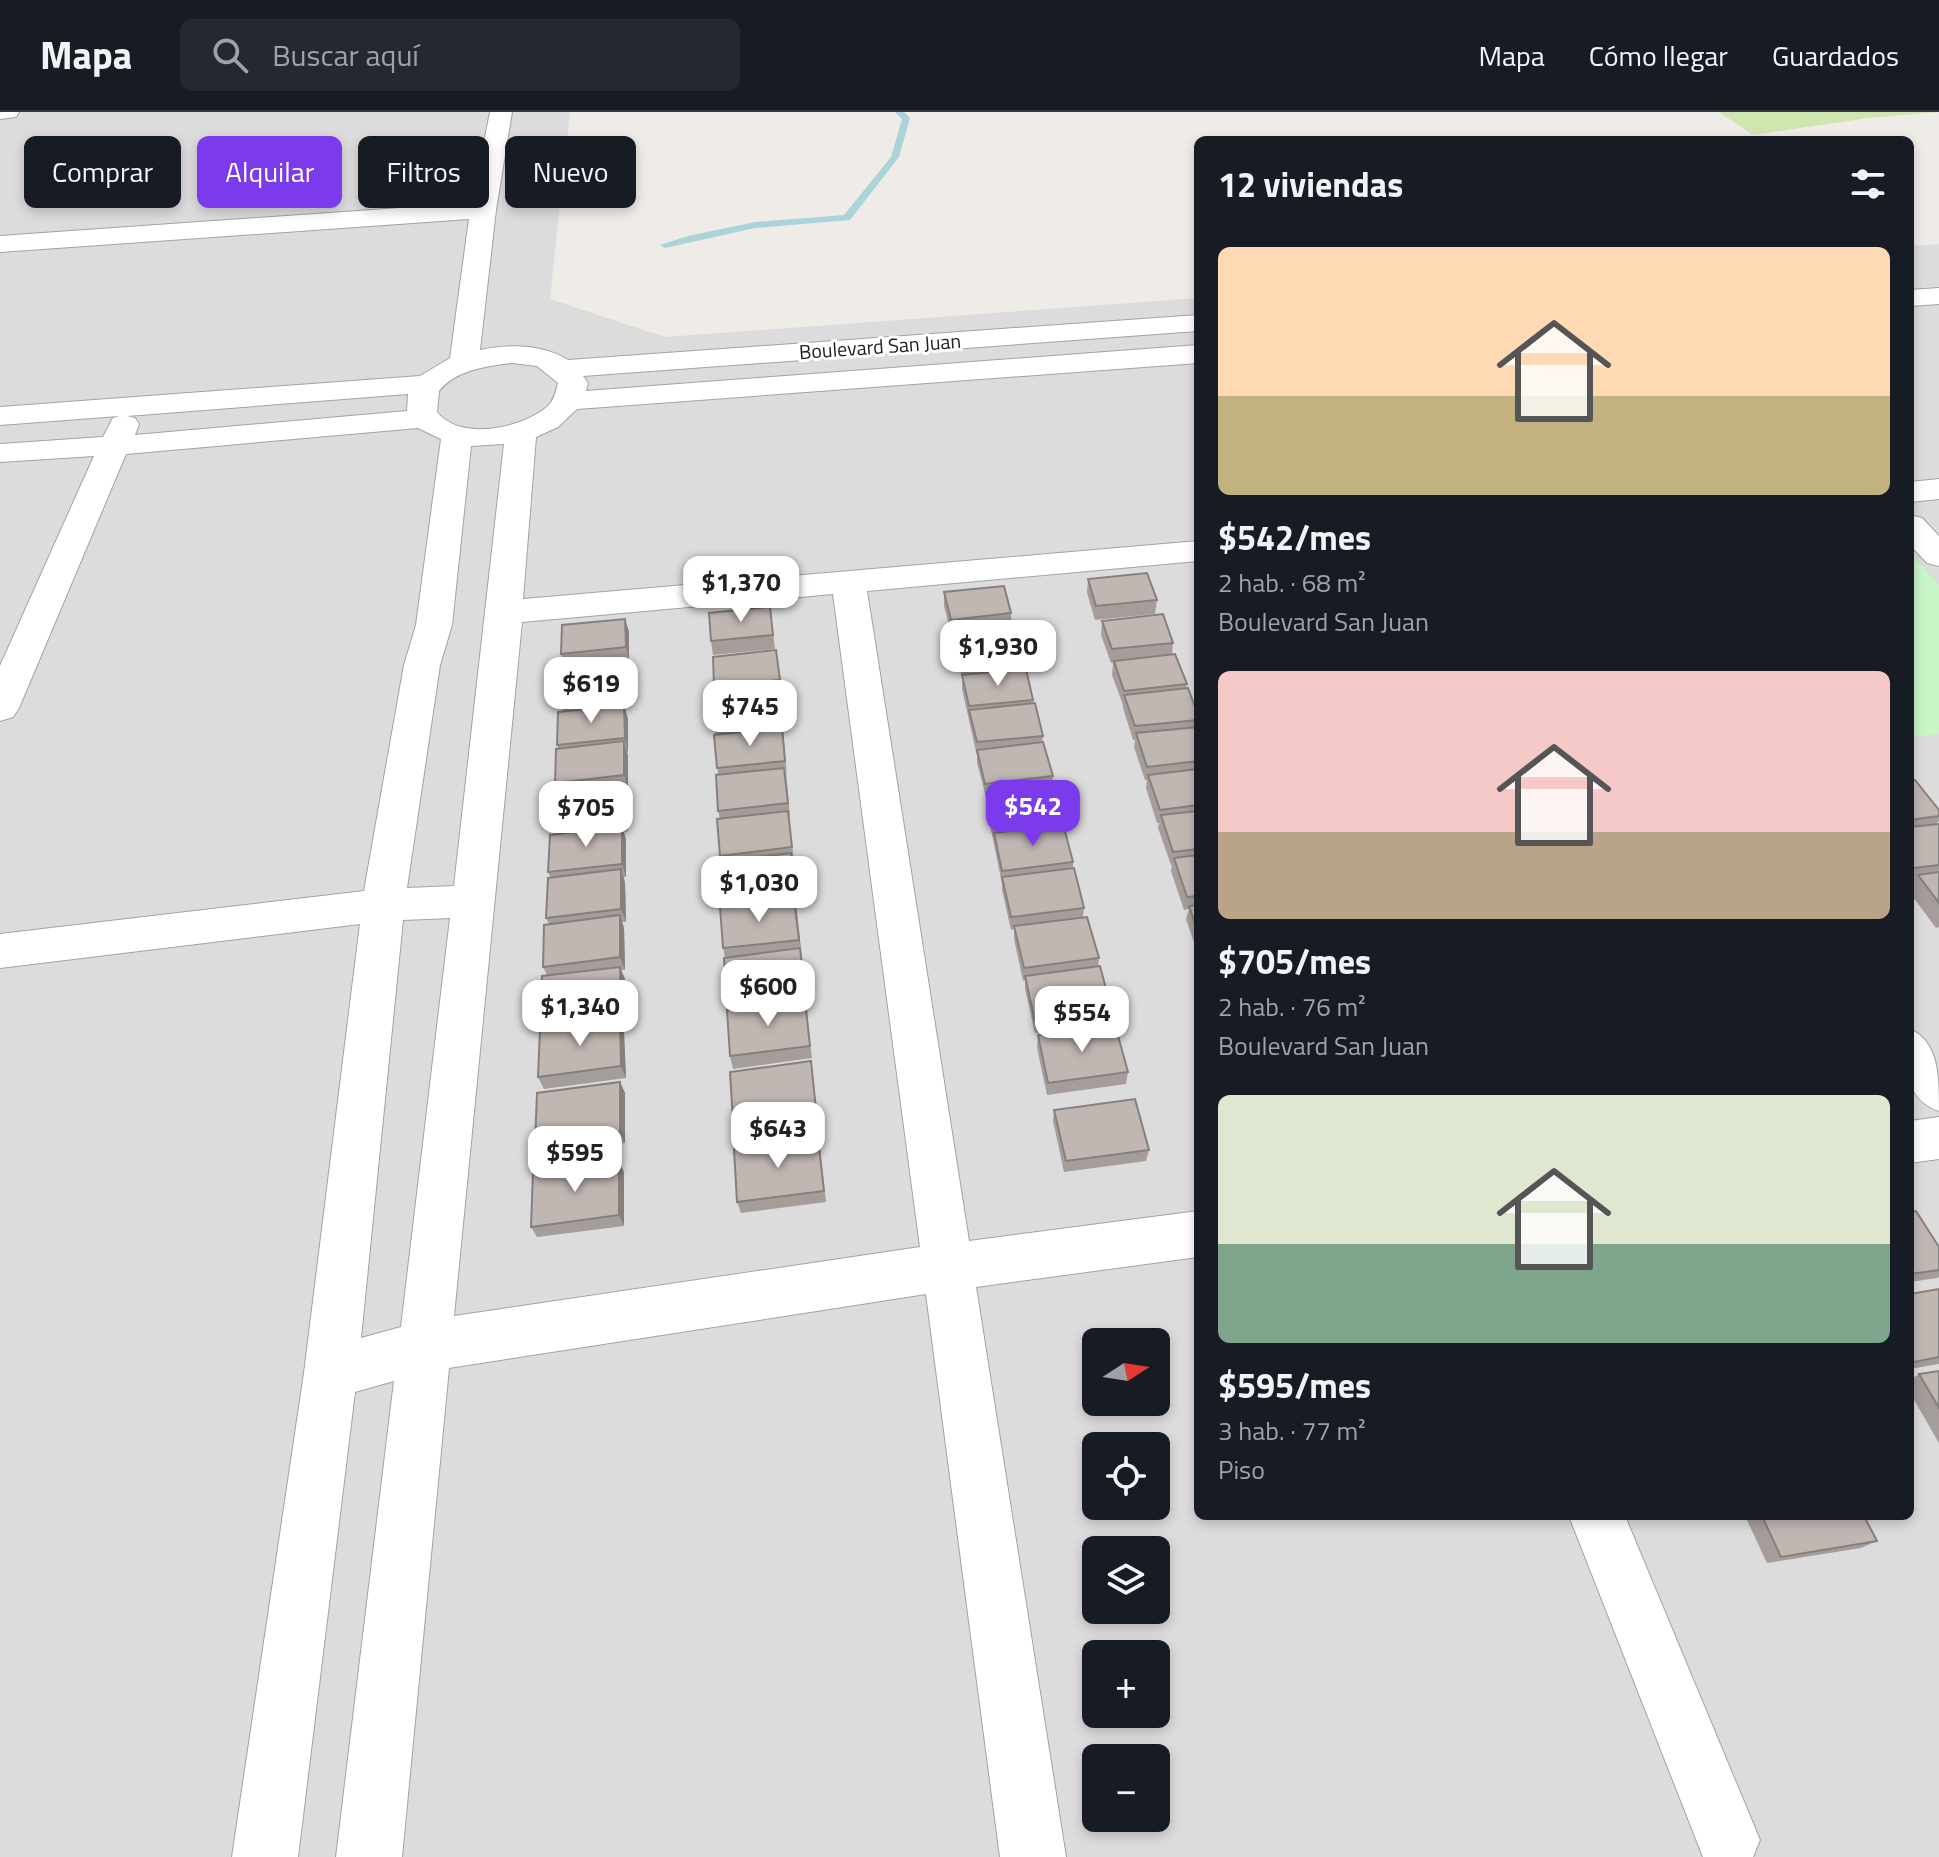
<!DOCTYPE html>
<html lang="es">
<meta charset="utf-8">
<style>
body{margin:0;font-family:"Titillium Web",sans-serif;background:#242831;color:#f1f3f6;height:100vh;display:flex;flex-direction:column;font-size:30px;white-space:nowrap}
*{box-sizing:border-box;margin:0}
p{font-size:26px;color:#9ea1a6}
.icon{flex:none;width:44px;height:44px;fill:none;stroke:currentColor;stroke-width:2;stroke-linecap:round;stroke-linejoin:round}
.map{position:relative;flex:1;overflow:hidden}
.panel{position:absolute;left:1194px;top:24px;width:720px;height:1384px;display:flex;flex-direction:column;background:#171b24;border-radius:12px;box-shadow:0 4px 12px #0003}
.panel>*{flex:none}
.guide{position:absolute;left:24px;top:24px;width:760px;height:72px;display:flex;gap:16px}
.needle{width:52px;rotate:78deg}
.buttons{position:absolute;left:1082px;top:1216px;display:grid;gap:16px}
.buttons a{display:grid;place-items:center;width:88px;height:88px;border-radius:12px;background:#171b24;box-shadow:0 4px 12px #0003;font-size:40px}
.price{position:absolute;translate:-50% -68px;padding:0 18px;border-radius:16px;background:#fff;color:#222;font-size:26px;line-height:52px;filter:drop-shadow(0 2px 4px #0008)}
.price::after{content:'';position:absolute;left:50%;top:48px;width:24px;height:18px;margin-left:-12px;background:inherit;clip-path:polygon(0 0,100% 0,50% 100%)}
.price.current{background:#7c3aed;color:#fff}
ul{padding:0;list-style:none}
li{display:grid;align-content:center;gap:16px;height:424px;padding:0 24px}
li span{display:grid;place-items:center;height:248px;border-radius:12px;color:#555}
li>.icon{margin-inline-start:auto}
span .icon{width:144px;height:144px;fill:#fffc;stroke-width:1}
li b{font-size:34px}
h2{display:flex;justify-content:space-between;align-items:center;height:96px;padding:0 24px;font-size:34px}
.pill{padding:0 28px;border-radius:12px;background:#171b24;box-shadow:0 4px 12px #0003;font-size:28px;line-height:72px}
.pill.current{background:#7c3aed;color:#fff}
header{display:flex;align-items:center;gap:48px;box-sizing:border-box;height:112px;padding:0 40px;background:#171b24;border-bottom:2px solid #363941}
header strong{font-size:38px}
nav{display:flex;gap:44px;margin-inline-start:auto;font-size:28px}
.search{width:560px;height:72px;background:#242831;display:flex;align-items:center;gap:20px;box-sizing:border-box;padding:0 28px;border-radius:12px;color:#9ea1a6;font-size:30px}
.map>svg:first-child{display:block}
</style>
<header>
<strong>Mapa</strong>
<div class="search"><svg class="icon" aria-label="search" viewBox="0 0 24 24"><circle cx="10" cy="10" r="6"/><path d="M15 15l6 6"/></svg>Buscar aquí</div>
<nav><a>Mapa</a><a>Cómo llegar</a><a>Guardados</a></nav>
</header>
<div class="map">
<svg width="1939" height="1745" viewBox="0 0 1939 1745">
<rect width="100%" height="100%" fill="#efebe6"/>
<path fill="#dddcdd" fill-rule="evenodd" d="M0 0H570L550 187 665 225 1198 186V1404H1910V134L1939 132V1745H0ZM1096 1230H1156V1290H1096ZM1096 1334H1156V1394H1096ZM1096 1438H1156V1498H1096ZM1096 1542H1156V1602H1096ZM1096 1646H1156V1706H1096Z"/>
<polygon fill="#d0e6b0" points="1719,0 1938,0 1868,6 1753,23"/>
<polygon fill="#c8f6c7" points="1910,441 1939,473 1939,622 1910,625"/>
<g fill="none" stroke-linecap="round" stroke-linejoin="round">
<polygon fill="#aad4da" fill-rule="evenodd" points="895,0 904,0 910,6 899,45 850,108 755,116 665,136 660,133 688,124 755,110 844,103 891,45 902,7"/>
<g stroke="#a3a3a3" stroke-width="2">
<g id="minor">
<polygon points="0,0 19,0 16,5 0,7"/>
<path d="M490 0H512L496 98 480 238C509 232 542 232 568 248L1198 203V219L583 264 588 271 586 279 1198 233V251L577 297 558 315 536 325 523 487 1198 429V449L867 479 969 1129 1198 1099V1145L976 1175 1066 1745H1000L926 1182 449 1256 402 1745H336L394 1269 355 1280 298 1745H232L304 1261 360 812 0 856V822L364 779 404 553 416 513 441 327 418 316 126 342 19 596 13 605 0 609V554L94 344 0 350V332L103 325 113 306 119 304 0 313V295L420 264 450 246 469 107 0 140V124L472 91ZM512 251 537 254 558 271C556 279 554 288 548 294 523 316 461 330 437 300L439 279C456 258 486 254 512 251ZM408 282 407 299 135 323 139 312 135 306 127 304ZM504 332 454 774 407 776 440 553 452 513 471 334ZM833 482 920 1135 454 1204 522 510ZM450 806 401 1215 361 1226 403 808Z"/>
<polygon points="1939,176 1939,192 1910,194 1910,178"/>
<polygon points="1939,367 1939,387 1910,390 1910,370"/>
<polygon points="1910,403 1922,406 1939,424 1939,454 1927,451 1910,433"/>
<path d="M1910 917C1939 930 1939 964 1939 999 1900 985 1910 951 1910 917Z"/>
<polygon points="1939,1005 1939,1047 1910,1051 1910,1009"/>
<polygon points="1569,1404 1625,1404 1760,1728 1753,1745 1703,1745"/>
</g>
</g>
<use href="#minor" fill="#fff" fill-rule="evenodd"/>
</g>
<g fill="#a59d9a">
<polygon points="1088,467 1157,488 1155,502 1095,508 1087,481"/>
<polygon points="944,480 1011,501 1011,515 951,521 944,494"/>
<polygon points="770,495 775,537 713,543 711,529"/>
<polygon points="625,507 629,520 629,549 565,555 561,542"/>
<polygon points="1102,509 1173,531 1172,543 1187,572 1186,576 1198,603 1198,842 1186,807 1189,797 1184,798 1171,759 1172,753 1171,753 1158,716 1159,711 1157,711 1146,676 1147,668 1145,668 1134,635 1135,628 1133,628 1123,596 1123,593 1112,563 1113,551 1111,551 1101,523"/>
<polygon points="955,523 1025,545 1024,557 1043,624 1042,631 1053,664 1052,672 1063,707 1063,713 1073,750 1073,756 1084,796 1083,805 1099,846 1098,855 1112,899 1111,911 1035,921 1025,877 1025,868 1023,869 1014,827 1014,817 1011,818 1002,778 1002,772 986,693 986,685 977,651 977,644 962,577 962,566 955,536"/>
<polygon points="776,538 782,582 779,582 790,704 789,705 794,749 792,749 797,793 795,793 812,946 733,957 730,944 729,898 727,890 725,846 723,836 720,707 718,699 718,663 715,619 716,587 714,575"/>
<polygon points="626,551 630,565 630,595 625,596 628,607 628,640 627,640 628,677 625,677 627,684 628,719 624,720 626,728 626,765 624,765 625,771 626,810 622,810 624,816 625,858 621,858 625,867 626,911 621,912 624,920 626,966 544,977 538,965 545,917 540,909 547,863 543,855 549,812 546,806 551,766 548,760 555,722 552,714 557,678 555,671 558,637 557,633 564,600 560,588"/>
<polygon points="1910,669 1939,698 1939,709 1936,712 1939,712 1939,815 1936,816 1910,781 1910,772 1914,768 1910,768"/>
<polygon points="1038,923 1128,960 1126,972 1047,983 1037,936"/>
<polygon points="811,949 818,1010 736,1021 733,1009"/>
<polygon points="620,970 625,981 625,1031 541,1043 535,1031"/>
<polygon points="1054,998 1149,1038 1146,1049 1064,1060 1053,1009"/>
<polygon points="820,1037 826,1090 741,1101 737,1090"/>
<polygon points="624,1060 624,1114 537,1125 531,1115"/>
<polygon points="1910,1100 1939,1135 1939,1165 1937,1166 1910,1170"/>
<polygon points="1939,1177 1939,1252 1910,1257 1910,1182"/>
<polygon points="1939,1259 1939,1331 1910,1281 1910,1268 1919,1262"/>
<polygon points="1745,1404 1864,1404 1877,1429 1861,1436 1767,1451"/>
</g>
<g fill="#86807d">
<polygon points="625,507 629,520 629,549 626,535"/>
<polygon points="626,551 630,565 630,595 627,581"/>
<polygon points="779,580 781,594 787,663 785,649"/>
<polygon points="624,594 628,607 628,640 625,626"/>
<polygon points="624,629 628,643 628,677 624,663"/>
<polygon points="623,671 627,684 628,719 623,706"/>
<polygon points="622,714 626,728 626,765 622,752"/>
<polygon points="621,757 625,771 626,810 621,797"/>
<polygon points="794,787 797,800 807,892 805,879"/>
<polygon points="620,803 624,816 625,858 620,845"/>
<polygon points="620,855 625,867 626,911 621,899"/>
<polygon points="620,908 624,920 626,966 621,954"/>
<polygon points="620,970 625,981 625,1031 620,1020"/>
<polygon points="619,1049 624,1060 624,1114 619,1103"/>
</g>
<g fill="#c0b7b3" stroke="#86807d" stroke-width="2">
<polygon points="1147,461 1157,488 1096,494 1088,467"/>
<polygon points="1004,474 1011,501 951,508 944,480"/>
<polygon points="770,495 773,523 711,529 709,501"/>
<polygon points="1163,502 1173,531 1112,537 1102,509"/>
<polygon points="625,507 626,535 561,542 562,513"/>
<polygon points="1017,516 1025,545 961,552 955,523"/>
<polygon points="776,538 780,568 714,575 713,545"/>
<polygon points="1175,542 1187,572 1124,579 1114,549"/>
<polygon points="626,551 627,581 560,588 561,557"/>
<polygon points="1026,557 1033,588 969,594 962,563"/>
<polygon points="1188,576 1198,603 1198,608 1135,614 1124,583"/>
<polygon points="779,580 781,612 715,619 713,587"/>
<polygon points="1035,591 1043,624 977,630 969,598"/>
<polygon points="624,594 625,626 557,633 558,600"/>
<polygon points="1198,615 1198,649 1147,655 1136,621"/>
<polygon points="782,616 785,649 717,656 714,623"/>
<polygon points="624,629 624,663 555,671 556,637"/>
<polygon points="1043,630 1053,664 985,672 977,638"/>
<polygon points="784,656 788,691 718,699 716,663"/>
<polygon points="1198,657 1198,693 1160,698 1148,663"/>
<polygon points="1915,668 1939,698 1939,704 1910,708 1910,669"/>
<polygon points="623,671 623,706 552,714 553,678"/>
<polygon points="1054,672 1063,707 994,716 986,680"/>
<polygon points="788,699 792,735 720,744 717,707"/>
<polygon points="1198,699 1198,737 1173,740 1161,703"/>
<polygon points="1063,712 1073,750 1002,759 994,721"/>
<polygon points="1939,712 1939,753 1914,756 1910,751 1910,715"/>
<polygon points="622,714 622,752 548,760 550,723"/>
<polygon points="791,741 795,780 721,789 719,750"/>
<polygon points="1198,743 1198,784 1187,785 1174,746"/>
<polygon points="1074,756 1084,796 1011,805 1002,765"/>
<polygon points="621,757 621,797 546,806 548,766"/>
<polygon points="1939,760 1939,791 1918,763"/>
<polygon points="794,787 799,828 723,836 720,795"/>
<polygon points="1198,793 1198,820 1189,794"/>
<polygon points="620,803 620,845 543,855 544,813"/>
<polygon points="1087,805 1099,846 1024,856 1014,814"/>
<polygon points="800,836 805,879 727,890 724,846"/>
<polygon points="1100,854 1112,899 1035,909 1025,864"/>
<polygon points="620,855 621,899 540,909 542,864"/>
<polygon points="805,888 810,934 730,944 727,898"/>
<polygon points="620,908 621,954 538,965 540,918"/>
<polygon points="1115,913 1128,960 1048,971 1038,923"/>
<polygon points="811,949 816,998 733,1009 730,960"/>
<polygon points="620,970 620,1020 535,1031 537,981"/>
<polygon points="1135,987 1149,1038 1066,1049 1054,998"/>
<polygon points="818,1026 824,1079 737,1090 734,1037"/>
<polygon points="619,1049 619,1103 531,1115 533,1060"/>
<polygon points="1916,1099 1939,1135 1939,1158 1910,1162 1910,1100"/>
<polygon points="1939,1177 1939,1245 1914,1250 1910,1244 1910,1182"/>
<polygon points="1939,1259 1939,1296 1919,1262"/>
<polygon points="1762,1404 1864,1404 1877,1429 1781,1445"/>
</g>
<g text-anchor="middle" dominant-baseline="central" stroke-width="6" stroke-linejoin="round" paint-order="stroke">
<g font-size="20" fill="#1f1f1f" stroke="#fff">
<text transform="translate(880 234) rotate(-4)">Boulevard San Juan</text>
</g>
</g>
</svg>
<div class="buttons">
<a><svg class="needle" viewBox="-14 -14 28 28"><path d="M0-13l5 13h-10z" fill="#e53935"/><path d="M0 13l5-13h-10z" fill="#9ea1a6"/></svg></a>
<a><svg class="icon" aria-label="locate" viewBox="0 0 24 24"><circle cx="12" cy="12" r="6"/><path d="M12 2v4M12 18v4M2 12h4M18 12h4"/></svg></a>
<a><svg class="icon" aria-label="layers" viewBox="0 0 24 24"><path d="M12 4l9 5-9 5-9-5zM3 14l9 5 9-5"/></svg></a>
<a>+</a>
<a>−</a>
</div>
<b class="price" style="left:741px;top:512px">$1,370</b>
<b class="price" style="left:998px;top:576px">$1,930</b>
<b class="price" style="left:591px;top:613px">$619</b>
<b class="price" style="left:750px;top:636px">$745</b>
<b class="price current" style="left:1033px;top:736px">$542</b>
<b class="price" style="left:586px;top:737px">$705</b>
<b class="price" style="left:759px;top:812px">$1,030</b>
<b class="price" style="left:768px;top:916px">$600</b>
<b class="price" style="left:580px;top:936px">$1,340</b>
<b class="price" style="left:1082px;top:942px">$554</b>
<b class="price" style="left:778px;top:1058px">$643</b>
<b class="price" style="left:575px;top:1082px">$595</b>
<div class="guide">
<a class="pill">Comprar</a>
<a class="pill current">Alquilar</a>
<a class="pill">Filtros</a>
<a class="pill">Nuevo</a>
</div>
<section class="panel">
<h2>12 viviendas<svg class="icon" aria-label="filters" viewBox="0 0 24 24"><path d="M4 7h16M4 17h16"/><circle cx="9" cy="7" r="2"/><circle cx="15" cy="17" r="2"/></svg></h2>
<ul>
<li><span style="background:linear-gradient(#ffd9b3 60%,#c2b280 0)"><svg class="icon" aria-label="home" viewBox="0 0 24 24"><path d="M3 11l9-7 9 7M6 9v11h12V9"/></svg></span><div><b>$542/mes</b><p>2 hab. · 68 m²</p><p>Boulevard San Juan</p></div></li>
<li><span style="background:linear-gradient(#f6c9c9 65%,#b9a48a 0)"><svg class="icon" aria-label="home" viewBox="0 0 24 24"><path d="M3 11l9-7 9 7M6 9v11h12V9"/></svg></span><div><b>$705/mes</b><p>2 hab. · 76 m²</p><p>Boulevard San Juan</p></div></li>
<li><span style="background:linear-gradient(#dfe7d0 60%,#7fa58c 0)"><svg class="icon" aria-label="home" viewBox="0 0 24 24"><path d="M3 11l9-7 9 7M6 9v11h12V9"/></svg></span><div><b>$595/mes</b><p>3 hab. · 77 m²</p><p>Piso</p></div></li>
</ul>
</section>
</div>
